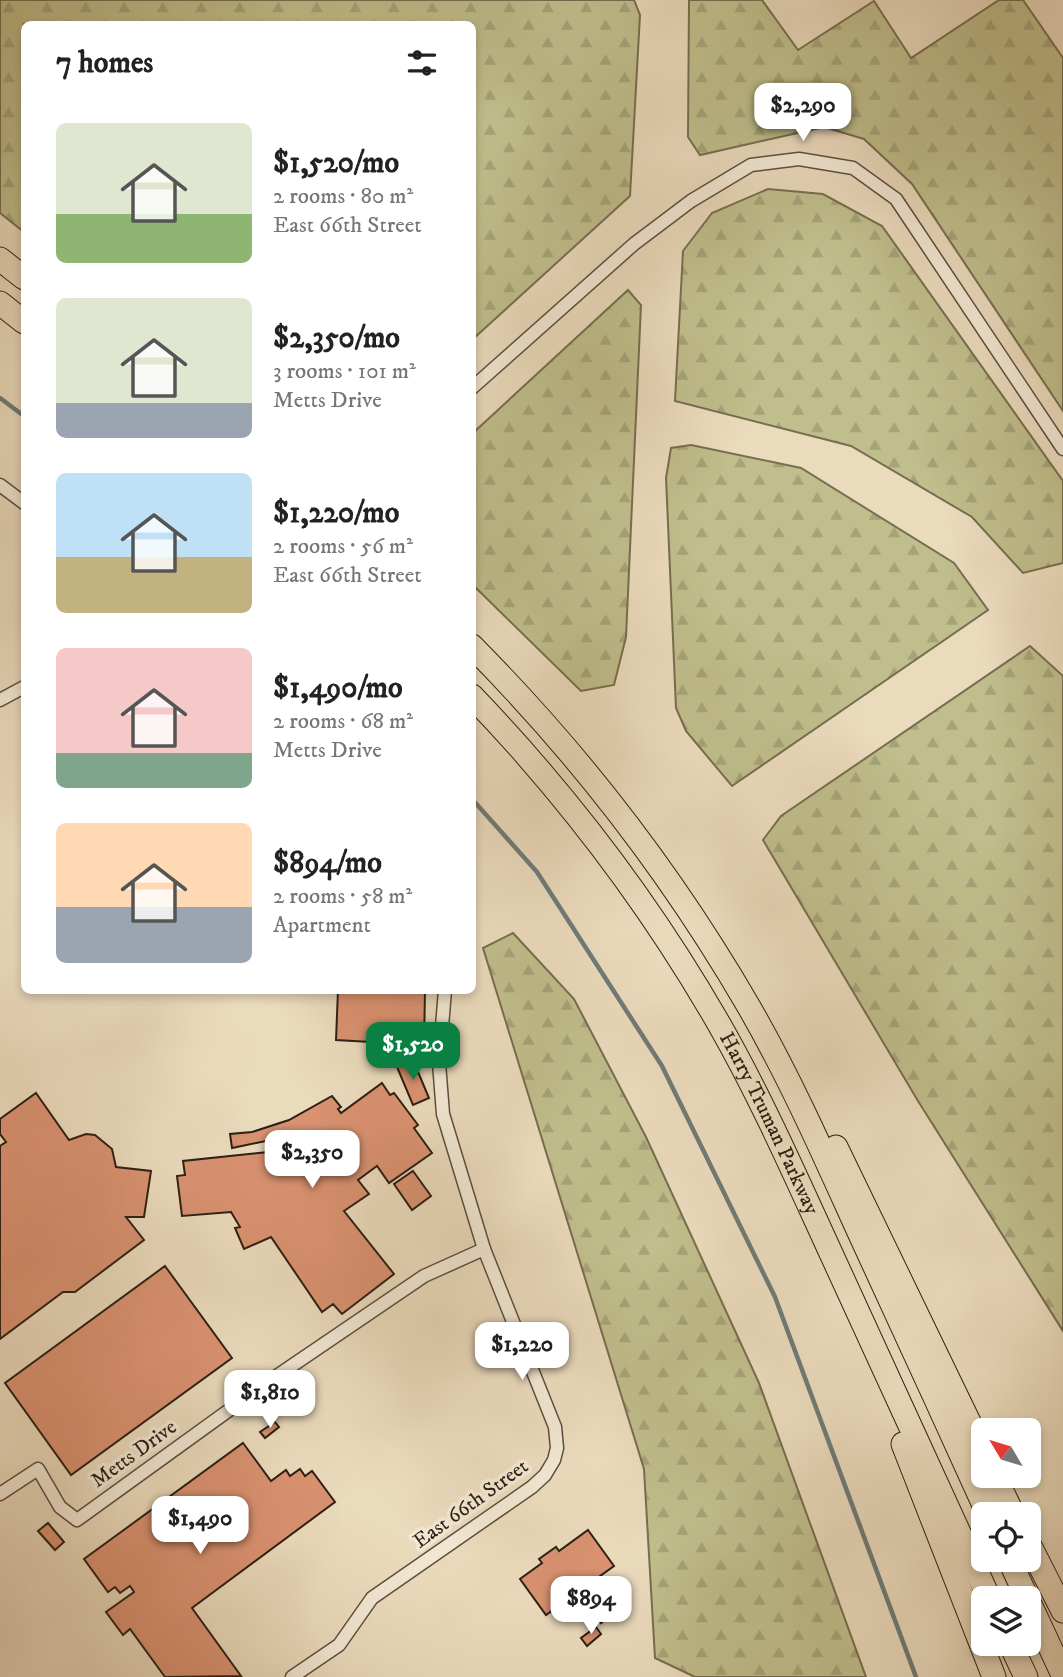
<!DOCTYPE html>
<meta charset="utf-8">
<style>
body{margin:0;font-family:"IM FELL DW Pica",serif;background:#f2f2f2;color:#222;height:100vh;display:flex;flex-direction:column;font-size:26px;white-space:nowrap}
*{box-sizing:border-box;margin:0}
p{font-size:23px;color:#767676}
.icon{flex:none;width:38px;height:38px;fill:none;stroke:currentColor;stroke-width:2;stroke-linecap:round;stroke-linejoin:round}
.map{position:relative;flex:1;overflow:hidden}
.panel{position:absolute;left:21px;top:21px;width:455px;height:973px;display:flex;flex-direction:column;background:#fff;border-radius:10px;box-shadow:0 4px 10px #0003}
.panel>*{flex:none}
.needle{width:46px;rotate:308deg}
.fabs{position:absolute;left:971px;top:1418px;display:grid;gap:14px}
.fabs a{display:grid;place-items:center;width:70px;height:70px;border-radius:10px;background:#fff;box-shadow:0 4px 10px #0003;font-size:35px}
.price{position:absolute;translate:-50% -60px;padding:0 16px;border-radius:14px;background:#fff;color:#222;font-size:23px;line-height:46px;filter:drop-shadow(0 2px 4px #0008)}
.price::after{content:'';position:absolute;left:50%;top:42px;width:21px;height:16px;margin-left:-10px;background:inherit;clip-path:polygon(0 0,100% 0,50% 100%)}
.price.on{background:#0b8043;color:#fff}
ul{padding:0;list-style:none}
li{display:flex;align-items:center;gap:21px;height:175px;padding:0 35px}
li span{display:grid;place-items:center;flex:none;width:196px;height:140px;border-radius:10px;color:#555}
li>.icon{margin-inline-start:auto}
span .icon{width:84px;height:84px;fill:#fffc;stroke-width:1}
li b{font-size:30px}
h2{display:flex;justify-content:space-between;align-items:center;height:84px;padding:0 35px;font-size:30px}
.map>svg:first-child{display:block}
</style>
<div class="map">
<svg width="1063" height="1677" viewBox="0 0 1063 1677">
<defs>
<pattern id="forest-firs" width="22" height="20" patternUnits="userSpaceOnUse" patternTransform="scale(1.75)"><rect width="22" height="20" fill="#c0be8c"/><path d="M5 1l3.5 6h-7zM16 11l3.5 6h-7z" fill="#a5a378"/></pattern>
</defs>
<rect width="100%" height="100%" fill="#ebdbbd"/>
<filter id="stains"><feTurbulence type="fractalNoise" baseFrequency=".00286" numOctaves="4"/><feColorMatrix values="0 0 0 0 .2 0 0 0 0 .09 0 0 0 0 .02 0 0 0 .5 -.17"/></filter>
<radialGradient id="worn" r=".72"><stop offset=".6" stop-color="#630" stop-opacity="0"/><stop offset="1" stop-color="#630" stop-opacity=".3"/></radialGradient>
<g fill="url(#forest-firs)" stroke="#766e50" stroke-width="2">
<polygon points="0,0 634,0 640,15 630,196 473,339 472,24 24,24 24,232 0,213"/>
<polygon points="689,0 762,0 798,50 874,1 911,58 999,0 1023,0 1063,58 1063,411 912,184 864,139 824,127 700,155 688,137"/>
<polygon points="768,189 823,194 882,226 1063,481 1063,563 1023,573 972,517 851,446 675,401 683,251 712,213"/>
<polygon points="628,290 641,305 626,637 614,685 581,691 473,585 473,433"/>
<polygon points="691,445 801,468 954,563 988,610 732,786 686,731 676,708 666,478 671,448"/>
<polygon points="1030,646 1063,676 1063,1331 918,1101 763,840 781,816"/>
<polygon points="513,933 574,999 646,1137 759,1383 866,1677 695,1677 655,1658 644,1469 483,948"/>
</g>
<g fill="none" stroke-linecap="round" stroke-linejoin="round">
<g stroke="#6f7b78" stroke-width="4.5">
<polyline points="0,398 24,416"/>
<polyline points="472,799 537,872 662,1066 775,1297 916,1677"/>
</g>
</g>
<g fill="#da9271" stroke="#2c1f13" stroke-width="2">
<polygon points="338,990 425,990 424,1045 336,1040"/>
<polygon points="413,1060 429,1098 413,1105 397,1067"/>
<polygon points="382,1083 390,1095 394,1093 418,1125 414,1128 432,1153 389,1183 377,1166 358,1180 369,1194 344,1211 394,1274 342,1314 333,1304 322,1312 271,1237 244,1249 235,1228 240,1227 231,1212 182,1216 177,1176 185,1175 183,1161 286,1150 285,1137 232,1148 230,1134 252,1132 289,1120 332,1096 341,1107 338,1109 341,1113"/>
<polygon points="36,1093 69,1140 86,1134 95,1135 112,1149 116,1167 151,1171 144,1217 126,1217 144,1240 75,1292 63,1292 0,1339 0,1146 6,1142 0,1134 0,1119"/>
<polygon points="413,1171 431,1196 412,1210 394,1184"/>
<polygon points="165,1266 232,1358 71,1475 5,1383"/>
<polygon points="275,1422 279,1427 265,1438 260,1432"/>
<polygon points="243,1443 271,1481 286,1470 290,1476 300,1469 305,1476 312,1471 335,1502 192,1608 241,1676 165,1677 130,1629 123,1635 106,1612 134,1592 130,1586 120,1593 115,1587 108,1592 84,1559"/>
<polygon points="48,1523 64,1542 55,1550 38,1531"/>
<polygon points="588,1530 614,1566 546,1615 520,1579 542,1563 539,1559 556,1547 559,1551"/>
<polygon points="608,1607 613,1614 601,1623 596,1616"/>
<polygon points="596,1627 601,1634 587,1646 581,1638"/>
</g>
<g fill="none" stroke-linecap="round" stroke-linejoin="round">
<g stroke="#5c4e3e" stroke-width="15">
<g id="minor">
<polyline points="472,388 634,244 691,201 751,165 799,159 853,168 896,199 1063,449"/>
<polyline points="0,485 24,503"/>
<polyline points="0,700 24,687"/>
<polyline points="0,1494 38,1469 60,1507 77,1520 268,1382 424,1276 484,1249"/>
<polyline points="292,1677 339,1645 372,1598 532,1487 545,1475 554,1460 557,1448 555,1427 484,1249 443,1114 439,1063 445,990"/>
</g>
</g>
<g stroke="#2c1f13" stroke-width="25">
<g id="motorway">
<polyline points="0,259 24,278"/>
<polyline points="0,303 24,322"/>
<path d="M472 646C580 755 672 874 749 1007 790 1078 824 1155 858 1230 902 1325 945 1419 988 1514"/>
<path id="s1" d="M472 696C568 796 650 904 719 1024 763 1101 798 1182 835 1262 886 1374 938 1486 989 1598"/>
<polyline points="836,1147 984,1453"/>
<polyline points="903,1444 994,1677"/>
<polyline points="994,1475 1013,1514"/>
<polyline points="1029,1544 1063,1611"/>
<polyline points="1009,1559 1027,1598"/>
<polyline points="1029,1602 1063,1675"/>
<polyline points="1010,1643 1026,1677"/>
</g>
</g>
<use href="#minor" stroke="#f2e8d4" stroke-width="12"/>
<use href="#motorway" stroke="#ebdbbd" stroke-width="23"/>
</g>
<g text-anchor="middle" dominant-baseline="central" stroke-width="7" stroke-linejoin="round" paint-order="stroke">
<g font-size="21" fill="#2c1f13" stroke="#f2e8d4">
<text stroke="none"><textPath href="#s1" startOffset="523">Harry Truman Parkway</textPath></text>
<text transform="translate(134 1454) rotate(-36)">Metts Drive</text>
<text transform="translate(471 1504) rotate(-36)">East 66th Street</text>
</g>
</g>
<rect width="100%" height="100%" filter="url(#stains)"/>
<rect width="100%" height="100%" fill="url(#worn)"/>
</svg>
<div class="fabs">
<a><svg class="needle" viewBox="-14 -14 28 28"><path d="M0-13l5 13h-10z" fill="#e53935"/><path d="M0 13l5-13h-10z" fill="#767676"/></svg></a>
<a><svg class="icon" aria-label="locate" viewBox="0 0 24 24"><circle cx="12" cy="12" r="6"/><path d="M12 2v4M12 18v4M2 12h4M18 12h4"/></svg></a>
<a><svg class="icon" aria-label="layers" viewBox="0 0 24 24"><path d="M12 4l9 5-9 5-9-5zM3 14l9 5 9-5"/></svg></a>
</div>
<b class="price" style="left:803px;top:143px">$2,290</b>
<b class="price on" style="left:413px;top:1082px">$1,520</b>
<b class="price" style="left:312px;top:1190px">$2,350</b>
<b class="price" style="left:522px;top:1382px">$1,220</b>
<b class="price" style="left:270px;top:1430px">$1,810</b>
<b class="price" style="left:200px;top:1556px">$1,490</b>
<b class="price" style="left:591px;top:1636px">$894</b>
<section class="panel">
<h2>7 homes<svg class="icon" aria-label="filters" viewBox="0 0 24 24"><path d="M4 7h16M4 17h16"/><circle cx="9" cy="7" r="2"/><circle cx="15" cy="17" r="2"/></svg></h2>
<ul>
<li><span style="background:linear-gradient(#dfe7d0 65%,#8fb573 0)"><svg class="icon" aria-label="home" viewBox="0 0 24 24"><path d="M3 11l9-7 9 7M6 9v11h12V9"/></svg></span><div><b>$1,520/mo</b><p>2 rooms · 80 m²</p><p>East 66th Street</p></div></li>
<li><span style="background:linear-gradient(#dfe7d0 75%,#9aa5b1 0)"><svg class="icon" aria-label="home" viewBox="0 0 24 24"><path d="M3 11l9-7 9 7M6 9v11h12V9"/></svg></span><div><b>$2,350/mo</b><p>3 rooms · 101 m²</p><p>Metts Drive</p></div></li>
<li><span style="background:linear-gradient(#bfe0f5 60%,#c2b280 0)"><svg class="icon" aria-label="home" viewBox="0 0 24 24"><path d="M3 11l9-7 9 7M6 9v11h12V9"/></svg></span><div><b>$1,220/mo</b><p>2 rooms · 56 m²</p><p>East 66th Street</p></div></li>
<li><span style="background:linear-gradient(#f6c9c9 75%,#7fa58c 0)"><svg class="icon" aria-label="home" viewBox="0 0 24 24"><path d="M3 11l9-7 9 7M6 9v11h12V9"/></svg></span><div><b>$1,490/mo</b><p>2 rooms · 68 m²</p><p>Metts Drive</p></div></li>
<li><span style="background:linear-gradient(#ffd9b3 60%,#9aa5b1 0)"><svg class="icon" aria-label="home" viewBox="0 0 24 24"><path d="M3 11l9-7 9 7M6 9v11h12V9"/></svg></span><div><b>$894/mo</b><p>2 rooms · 58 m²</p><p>Apartment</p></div></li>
</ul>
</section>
</div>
